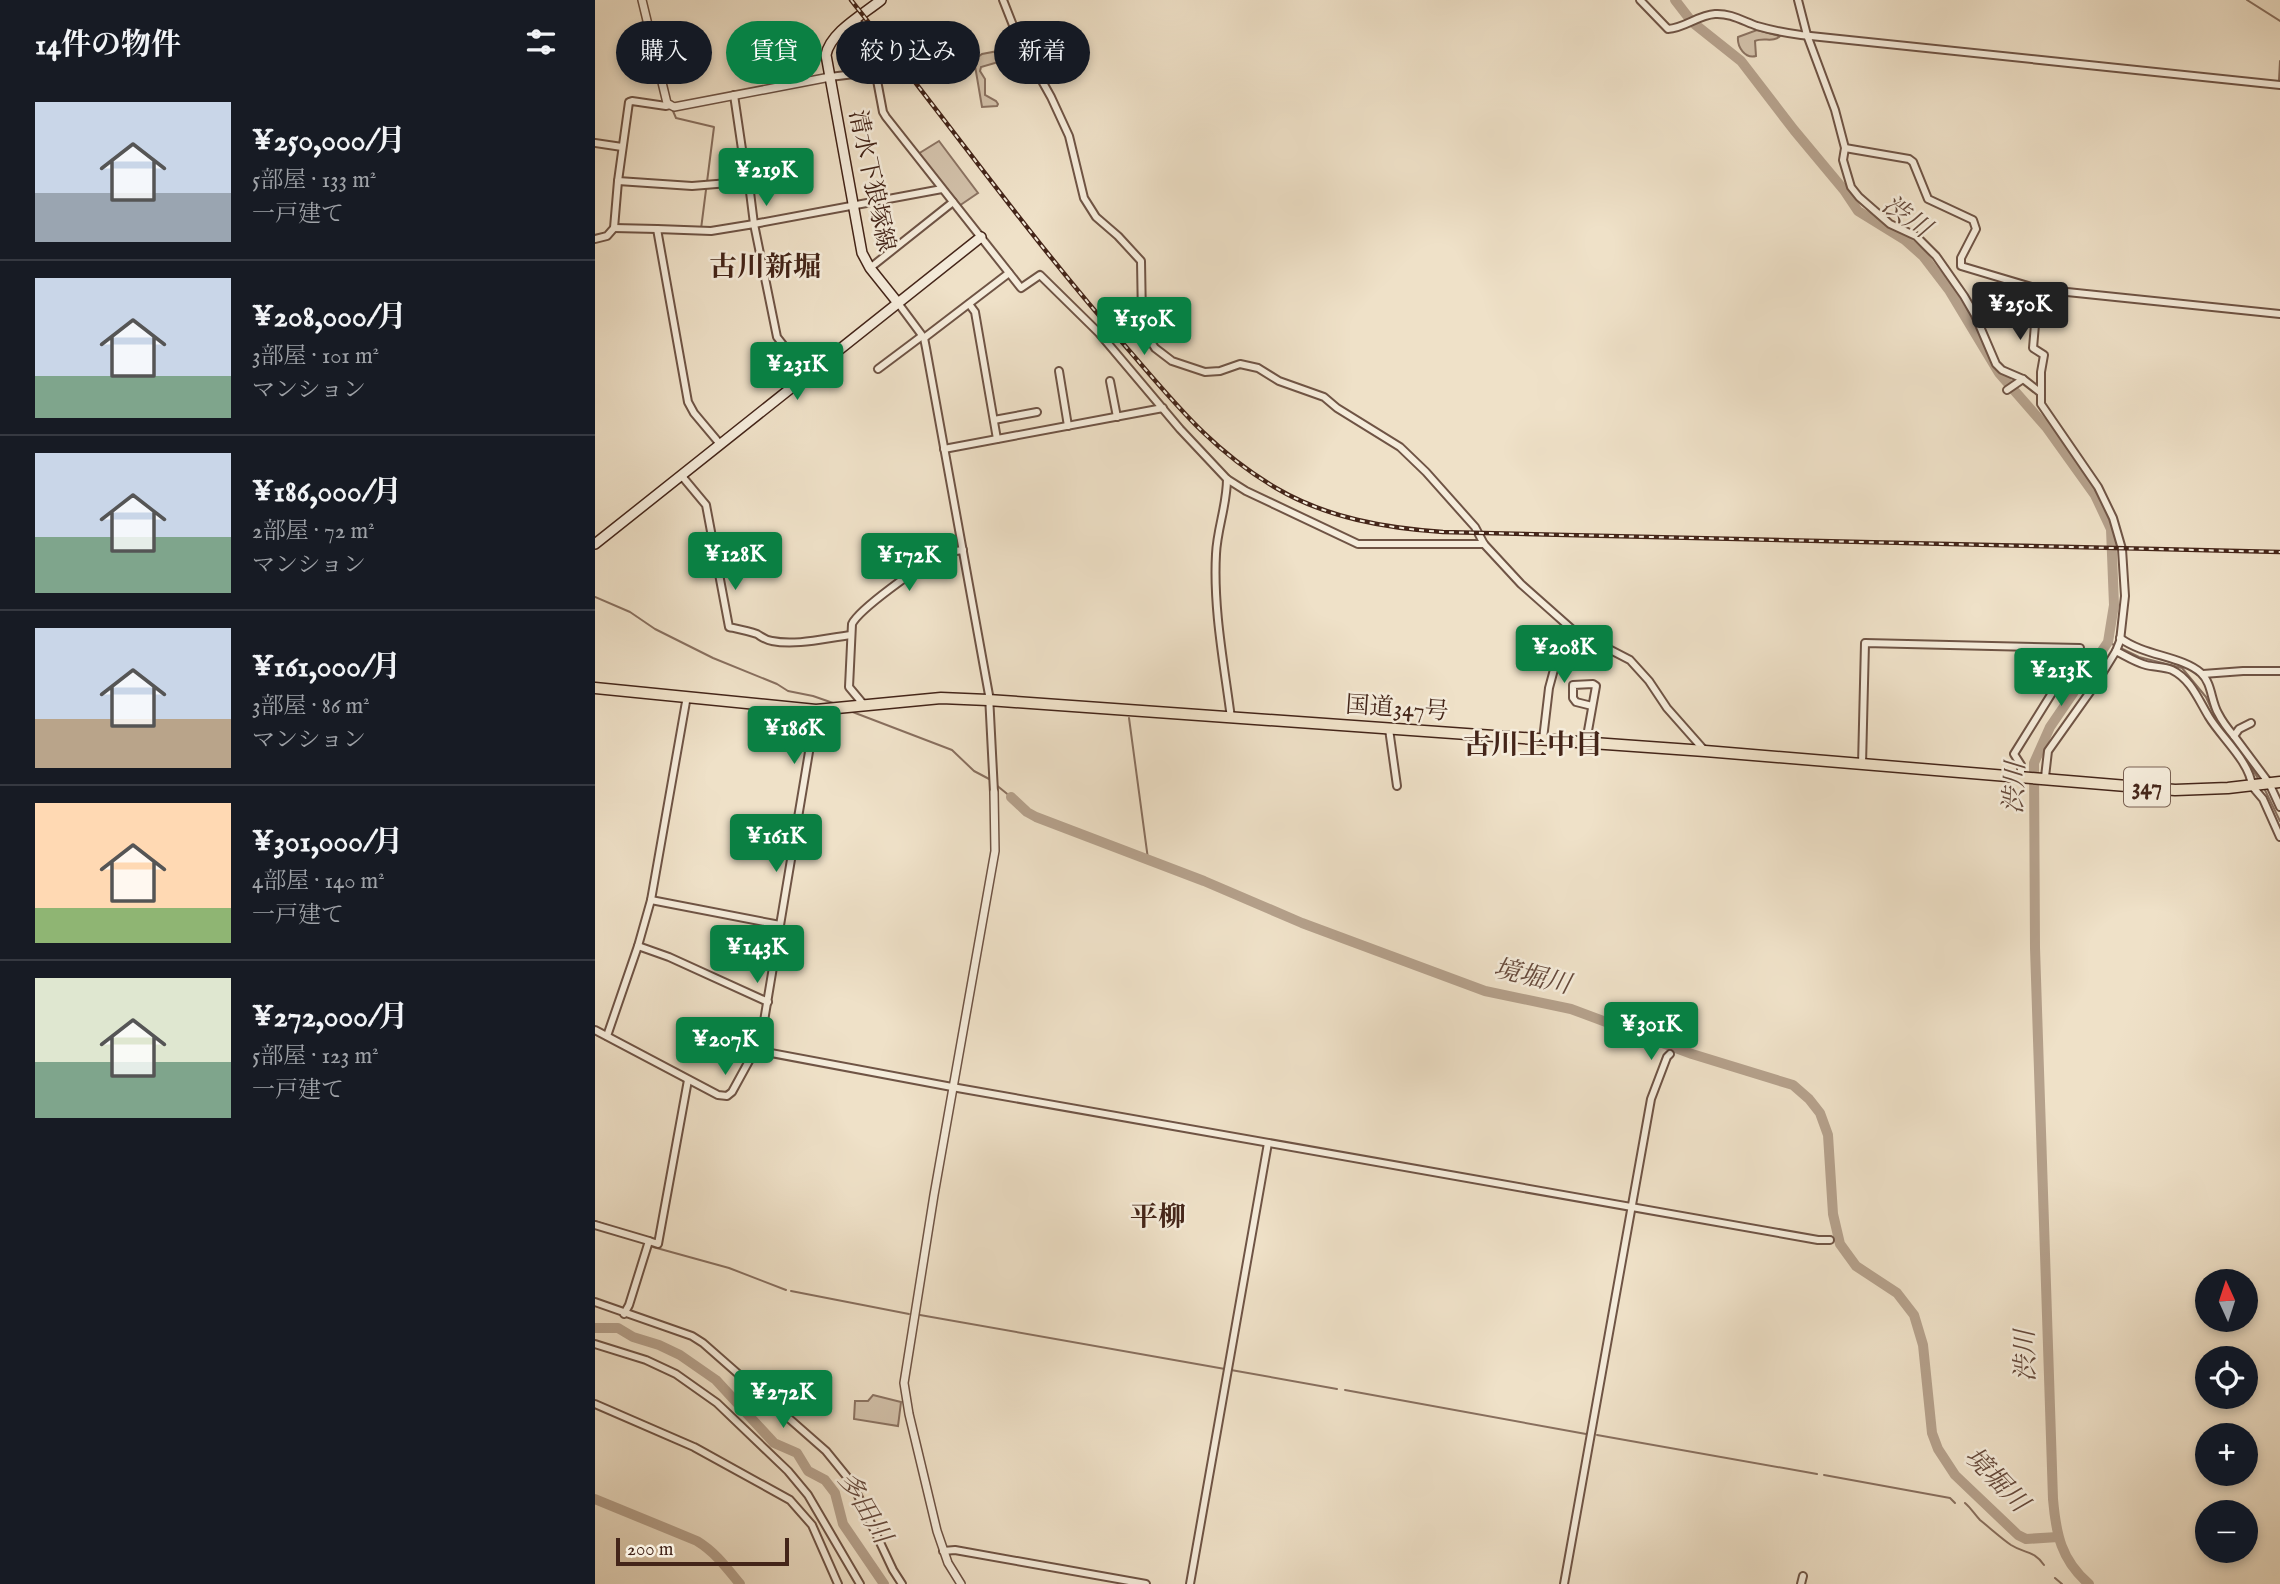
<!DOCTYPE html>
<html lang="ja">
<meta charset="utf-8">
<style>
body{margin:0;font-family:"IM FELL English","Noto Serif JP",serif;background:#20242c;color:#f1f3f6;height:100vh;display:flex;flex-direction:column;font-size:26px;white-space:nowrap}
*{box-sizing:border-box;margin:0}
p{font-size:23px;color:#9ea1a6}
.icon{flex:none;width:38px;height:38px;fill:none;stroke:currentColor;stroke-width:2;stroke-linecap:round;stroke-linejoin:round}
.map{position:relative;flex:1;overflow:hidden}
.drawer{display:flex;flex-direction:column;background:#171b24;width:595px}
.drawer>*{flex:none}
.top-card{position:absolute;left:21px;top:21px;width:665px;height:63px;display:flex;gap:14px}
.needle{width:46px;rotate:357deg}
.fabs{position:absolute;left:1600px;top:1269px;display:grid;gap:14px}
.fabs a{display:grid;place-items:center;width:63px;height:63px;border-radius:50%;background:#171b24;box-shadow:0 4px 10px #0003;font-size:35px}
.scale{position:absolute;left:21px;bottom:18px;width:173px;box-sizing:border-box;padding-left:7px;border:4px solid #442519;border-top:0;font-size:19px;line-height:24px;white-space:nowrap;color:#442519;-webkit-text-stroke:5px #f5ecdb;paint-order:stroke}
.price{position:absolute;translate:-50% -60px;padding:0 16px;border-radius:7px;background:#0b8043;color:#fff;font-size:23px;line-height:46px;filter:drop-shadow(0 2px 4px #0008)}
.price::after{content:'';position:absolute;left:50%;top:42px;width:21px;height:16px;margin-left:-10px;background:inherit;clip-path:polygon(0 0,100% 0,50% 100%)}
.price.current{background:#222;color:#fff}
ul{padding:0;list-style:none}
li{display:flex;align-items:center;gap:21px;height:175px;padding:0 35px}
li+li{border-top:2px solid #363941}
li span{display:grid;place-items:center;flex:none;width:196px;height:140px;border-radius:0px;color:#555}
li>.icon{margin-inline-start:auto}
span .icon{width:84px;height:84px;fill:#fffc;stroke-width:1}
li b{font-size:30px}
h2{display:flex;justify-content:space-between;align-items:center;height:84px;padding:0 35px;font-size:30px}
.chip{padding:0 24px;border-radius:32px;background:#171b24;box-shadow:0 4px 10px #0003;font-size:24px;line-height:63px}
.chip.current{background:#0b8043;color:#fff}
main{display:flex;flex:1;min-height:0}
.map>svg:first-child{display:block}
</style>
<main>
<section class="drawer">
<h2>14件の物件<svg class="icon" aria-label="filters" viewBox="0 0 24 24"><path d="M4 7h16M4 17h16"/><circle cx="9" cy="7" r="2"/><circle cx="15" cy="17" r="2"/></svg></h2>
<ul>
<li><span style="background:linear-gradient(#c9d6e8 65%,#9aa5b1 0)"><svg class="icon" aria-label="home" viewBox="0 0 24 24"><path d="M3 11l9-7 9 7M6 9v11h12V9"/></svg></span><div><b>¥250,000/月</b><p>5部屋 · 133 m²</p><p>一戸建て</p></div></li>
<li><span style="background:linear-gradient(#c9d6e8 70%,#7fa58c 0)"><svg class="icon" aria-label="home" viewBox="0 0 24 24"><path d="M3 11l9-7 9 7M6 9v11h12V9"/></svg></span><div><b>¥208,000/月</b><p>3部屋 · 101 m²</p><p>マンション</p></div></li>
<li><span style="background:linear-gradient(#c9d6e8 60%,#7fa58c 0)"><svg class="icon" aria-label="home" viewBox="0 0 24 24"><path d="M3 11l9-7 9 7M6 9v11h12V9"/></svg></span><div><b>¥186,000/月</b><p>2部屋 · 72 m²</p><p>マンション</p></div></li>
<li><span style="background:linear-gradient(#c9d6e8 65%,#b9a48a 0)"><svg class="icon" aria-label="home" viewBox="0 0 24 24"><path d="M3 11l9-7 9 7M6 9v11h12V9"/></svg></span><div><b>¥161,000/月</b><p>3部屋 · 86 m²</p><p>マンション</p></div></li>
<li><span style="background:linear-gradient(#ffd9b3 75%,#8fb573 0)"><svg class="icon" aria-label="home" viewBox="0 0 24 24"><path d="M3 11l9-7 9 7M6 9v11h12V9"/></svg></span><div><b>¥301,000/月</b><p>4部屋 · 140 m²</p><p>一戸建て</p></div></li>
<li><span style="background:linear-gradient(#dfe7d0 60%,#7fa58c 0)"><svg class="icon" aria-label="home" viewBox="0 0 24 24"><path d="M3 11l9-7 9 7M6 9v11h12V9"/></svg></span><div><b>¥272,000/月</b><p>5部屋 · 123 m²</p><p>一戸建て</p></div></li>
</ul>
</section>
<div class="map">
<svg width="1685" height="1584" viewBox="0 0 1685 1584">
<rect width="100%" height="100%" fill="#efe1c8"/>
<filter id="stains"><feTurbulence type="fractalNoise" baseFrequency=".00286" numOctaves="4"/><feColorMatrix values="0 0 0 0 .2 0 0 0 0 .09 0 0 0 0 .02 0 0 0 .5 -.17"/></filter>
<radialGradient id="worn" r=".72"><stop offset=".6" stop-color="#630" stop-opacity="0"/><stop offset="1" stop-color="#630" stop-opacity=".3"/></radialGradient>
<g fill="#d2c1aa" stroke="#8b7362" stroke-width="2">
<path d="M1162 30 1185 36C1179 43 1168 37 1160 41L1161 56C1150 59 1142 47 1143 37Z"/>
<polygon points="419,48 421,54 417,58 386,67 385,71 390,79 390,95 401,101 403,104 402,106 387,107 379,60 387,54"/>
<polygon points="344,141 383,193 364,206 323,154"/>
<polygon points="278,1395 306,1402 303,1426 259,1419 260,1401 273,1401"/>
</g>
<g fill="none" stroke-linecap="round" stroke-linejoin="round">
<g stroke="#886f5e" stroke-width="2">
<polyline points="1652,0 1685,21"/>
<polyline points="1684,80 1685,61"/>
<polyline points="78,111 81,118 119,127 106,229"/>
<polyline points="0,597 35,612 60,629 118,658 182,684 193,691 218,696 241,704"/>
<polyline points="1513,642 1544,657 1587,668 1611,697 1622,721 1644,748 1664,780"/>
<polyline points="255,711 357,750 379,771 396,780"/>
<polyline points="534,718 553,859"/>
<polyline points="400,784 416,797"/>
<polyline points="1669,788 1685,821"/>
<polyline points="0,1221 12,1225"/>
<polyline points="34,1232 52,1237"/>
<polyline points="58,1247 134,1268 191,1290"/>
<polyline points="196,1291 314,1314"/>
<polyline points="325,1315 630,1369"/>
<polyline points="636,1370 742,1389"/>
<polyline points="750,1390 991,1434"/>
<polyline points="1002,1435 1222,1474"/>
<polyline points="1229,1475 1355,1498 1360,1503"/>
<path d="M1370 1503C1376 1508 1380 1515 1385 1520 1395 1528 1406 1538 1416 1545 1430 1554 1439 1550 1449 1565"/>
<polyline points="1460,1578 1467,1584"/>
</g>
<g stroke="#b5a18c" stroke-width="10">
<path d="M1080 0 1097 22 1146 61 1199 130 1249 190 1263 211 1310 240 1328 256 1354 290 1404 373 1452 428 1500 495 1516 529 1519 605 1513 642 1455 727 1439 763 1440 948 1458 1499C1461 1534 1466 1560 1494 1584"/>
<polyline points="416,797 432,812 441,817 609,881 707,923 890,991 976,1009 1097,1054 1198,1085 1214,1099 1225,1113 1233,1135 1238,1214 1245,1244 1261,1266 1302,1293 1319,1315 1328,1345 1337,1433 1343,1449 1360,1475 1423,1535 1431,1539 1463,1537"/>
<polyline points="0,1328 23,1328 38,1337 64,1345 85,1355 121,1380 179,1443 202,1453 213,1471 230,1480 240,1493 248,1524 289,1584"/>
<path d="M0 1499 102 1541C120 1552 131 1567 145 1584"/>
</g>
<g stroke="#6f5445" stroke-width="10">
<g id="minor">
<polyline points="408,0 423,38 456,97 474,136 489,198 501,217 523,236 546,261 547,319 550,332 560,348 577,361 610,372 625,371 645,364 663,368 684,381 729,397 742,408 805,447 831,472 880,527 889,544 926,584 979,631 1035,660 1054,681 1072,708 1110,751"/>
<path d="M1045 0 1073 29C1090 28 1103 15 1120 14 1135 13 1148 21 1162 26 1176 30 1191 33 1206 35L1685 85"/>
<polyline points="1203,0 1212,35 1240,110 1250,148 1248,160 1256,187 1264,197 1295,224 1321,236 1341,256 1369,296 1380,315 1401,364 1407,370 1428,379 1446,393 1446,404 1503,487 1518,518 1527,549 1530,596 1525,641 1521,651 1502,682 1453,751 1450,777"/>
<polyline points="261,20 269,32 284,67 281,75 288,112 291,117 426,288 445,275 504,333 585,429 632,479 651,491 763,544 889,544"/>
<polyline points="235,77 283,71"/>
<polyline points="139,95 148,156 146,182"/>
<polyline points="0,143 27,147"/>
<polyline points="1250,148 1314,159 1318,162 1333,199 1378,220 1381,229 1366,258 1366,266 1443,289 1685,314"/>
<polyline points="23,181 97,186 146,182 154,184 159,224 347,189"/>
<polyline points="19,228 62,229"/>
<polyline points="0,239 12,236 19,228 23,181 34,102 37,101 71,106 75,105"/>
<polyline points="275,268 358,202"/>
<polyline points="1443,289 1438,348 1449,355 1446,372 1446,393"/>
<polyline points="303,303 329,338 331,348 394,695 399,792"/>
<polyline points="374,304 380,312 402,439"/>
<polyline points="329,338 414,273"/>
<polyline points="283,369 327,336"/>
<polyline points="464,371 473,426"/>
<polyline points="515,381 522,417"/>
<polyline points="1412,390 1428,379"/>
<polyline points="399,420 442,412"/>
<polyline points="125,444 99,413 93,402 62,229 116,231 159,224 182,337 212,375"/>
<polyline points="349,449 568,408"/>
<path d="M86 475 111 505 134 627C143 629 153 631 162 634 167 637 170 640 177 641 201 646 231 638 256 635"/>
<path d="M632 479C632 505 622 529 621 554 618 608 629 664 636 718"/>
<path d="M1525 638C1549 656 1587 656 1606 673 1617 683 1616 701 1623 713 1627 721 1633 729 1639 736"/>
<path d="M1521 651C1531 656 1540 662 1551 665 1559 667 1570 667 1577 670 1596 679 1604 701 1614 717 1626 737 1655 762 1657 786L1668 799 1685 837"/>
<polyline points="1608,674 1648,671 1685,671"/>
<path d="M269 705 254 687 257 624C264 609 325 566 342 557 350 553 359 551 368 550"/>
<polyline points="1656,723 1644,729 1639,736 1674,783 1685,807"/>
<polyline points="794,729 802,786"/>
<polyline points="948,739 954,688 971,625"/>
<polyline points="991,742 1001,686 998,684 978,685 978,698 981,702 997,706"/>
<polyline points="1267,765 1270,643 1485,648 1419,754 1426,765 1426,776"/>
<polyline points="56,900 185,925"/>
<polyline points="43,946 74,957 173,1002"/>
<polyline points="0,1030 123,1095 132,1096 137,1092 160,1050 168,1027 221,710"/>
<polyline points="12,1036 43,946 56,900 92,696"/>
<polyline points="160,1050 357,1087 1223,1240 1235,1240"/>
<polyline points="0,1225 54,1241"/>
<polyline points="0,1302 97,1336 108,1343 231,1451 257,1483 298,1570 307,1584"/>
<polyline points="29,1314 34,1305 54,1241 63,1244 93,1080"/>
<polyline points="0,1344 51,1360 81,1374 122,1403 193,1471 213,1495 265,1584"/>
<polyline points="0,1404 99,1447 195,1500 217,1525 243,1584"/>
<polyline points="348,1551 360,1550 551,1584"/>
<polyline points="595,1584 673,1143"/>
<polyline points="969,1584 1056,1099 1072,1057 1075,1054"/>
<polyline points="1206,1584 1208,1576"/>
</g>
</g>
<g stroke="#6f5445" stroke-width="10">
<g id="tertiary">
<polyline points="47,0 72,103 79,107 235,77"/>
<polyline points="366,1584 353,1563 342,1531 314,1414 309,1383 339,1195 400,851 399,792"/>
</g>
</g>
<g stroke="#442519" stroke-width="12">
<g id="secondary">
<path d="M286 0C269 14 235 32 231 55L267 253 275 268 303 303"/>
<polyline points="0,544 386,237"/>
</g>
</g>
<g stroke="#442519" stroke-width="13">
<polyline id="trunk" points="0,688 221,710 346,698 393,700 1110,751 1580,790 1633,788 1685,782"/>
</g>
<use href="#minor" stroke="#f5ecdb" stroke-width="6"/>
<use href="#tertiary" stroke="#f5ecdb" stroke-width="7"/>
<use href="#secondary" stroke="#f5ecdb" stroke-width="9"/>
<use href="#trunk" stroke="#efe1c8" stroke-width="10"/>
<g stroke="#442519" stroke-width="4.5">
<path id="rail" d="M256 0C346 113 430 231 525 340 576 398 613 448 681 488 732 518 790 528 848 532L1685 552"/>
</g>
<use href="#rail" stroke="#f5ecdb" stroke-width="2" stroke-dasharray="5" stroke-linecap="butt"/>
</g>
<g text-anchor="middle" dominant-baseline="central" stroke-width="5" stroke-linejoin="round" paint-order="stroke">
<rect fill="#f5ecdb" stroke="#796153" stroke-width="2" x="1529" y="767.5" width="46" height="39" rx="5"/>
<g font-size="23" font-weight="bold" fill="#442519">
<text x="1552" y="787">347</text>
</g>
<g font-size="24" fill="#442519" stroke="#f5ecdb">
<text transform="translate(276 181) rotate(78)">清水下狼塚線</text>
<text transform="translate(802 709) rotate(4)">国道347号</text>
</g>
<g font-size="26" font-style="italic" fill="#664a3c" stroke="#f5ecdb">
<text transform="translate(1311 217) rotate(35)">渋川</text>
<text transform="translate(1420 788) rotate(-87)">渋川</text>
<text transform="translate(937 977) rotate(13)">境堀川</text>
<text transform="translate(1431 1356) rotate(-91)">渋川</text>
<text transform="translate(1401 1480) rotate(46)">境堀川</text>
<text transform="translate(269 1508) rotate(59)">多田川</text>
</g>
<g font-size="28" font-weight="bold" fill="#442519" stroke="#f5ecdb">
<text x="170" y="268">古川新堀</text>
<text x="938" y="746">古川上中目</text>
<text x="563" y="1218">平柳</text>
</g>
</g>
<rect width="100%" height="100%" filter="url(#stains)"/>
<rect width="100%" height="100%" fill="url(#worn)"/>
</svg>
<div class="fabs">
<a><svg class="needle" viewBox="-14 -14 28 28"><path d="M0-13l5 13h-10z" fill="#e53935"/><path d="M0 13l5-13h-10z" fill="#9ea1a6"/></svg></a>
<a><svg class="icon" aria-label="locate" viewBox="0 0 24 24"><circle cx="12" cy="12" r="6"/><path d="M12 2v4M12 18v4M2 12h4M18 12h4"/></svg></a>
<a>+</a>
<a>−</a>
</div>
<div class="scale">200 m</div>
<b class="price" style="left:171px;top:208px">¥219K</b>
<b class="price current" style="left:1425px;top:342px">¥250K</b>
<b class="price" style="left:549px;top:357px">¥150K</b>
<b class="price" style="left:202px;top:402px">¥231K</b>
<b class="price" style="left:140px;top:592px">¥128K</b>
<b class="price" style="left:314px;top:593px">¥172K</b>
<b class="price" style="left:969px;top:685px">¥208K</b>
<b class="price" style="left:1466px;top:708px">¥213K</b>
<b class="price" style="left:199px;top:766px">¥186K</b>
<b class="price" style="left:181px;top:874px">¥161K</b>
<b class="price" style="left:162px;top:985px">¥143K</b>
<b class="price" style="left:1056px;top:1062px">¥301K</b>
<b class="price" style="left:130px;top:1077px">¥207K</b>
<b class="price" style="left:188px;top:1430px">¥272K</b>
<div class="top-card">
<a class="chip">購入</a>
<a class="chip current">賃貸</a>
<a class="chip">絞り込み</a>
<a class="chip">新着</a>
</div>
</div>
</main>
